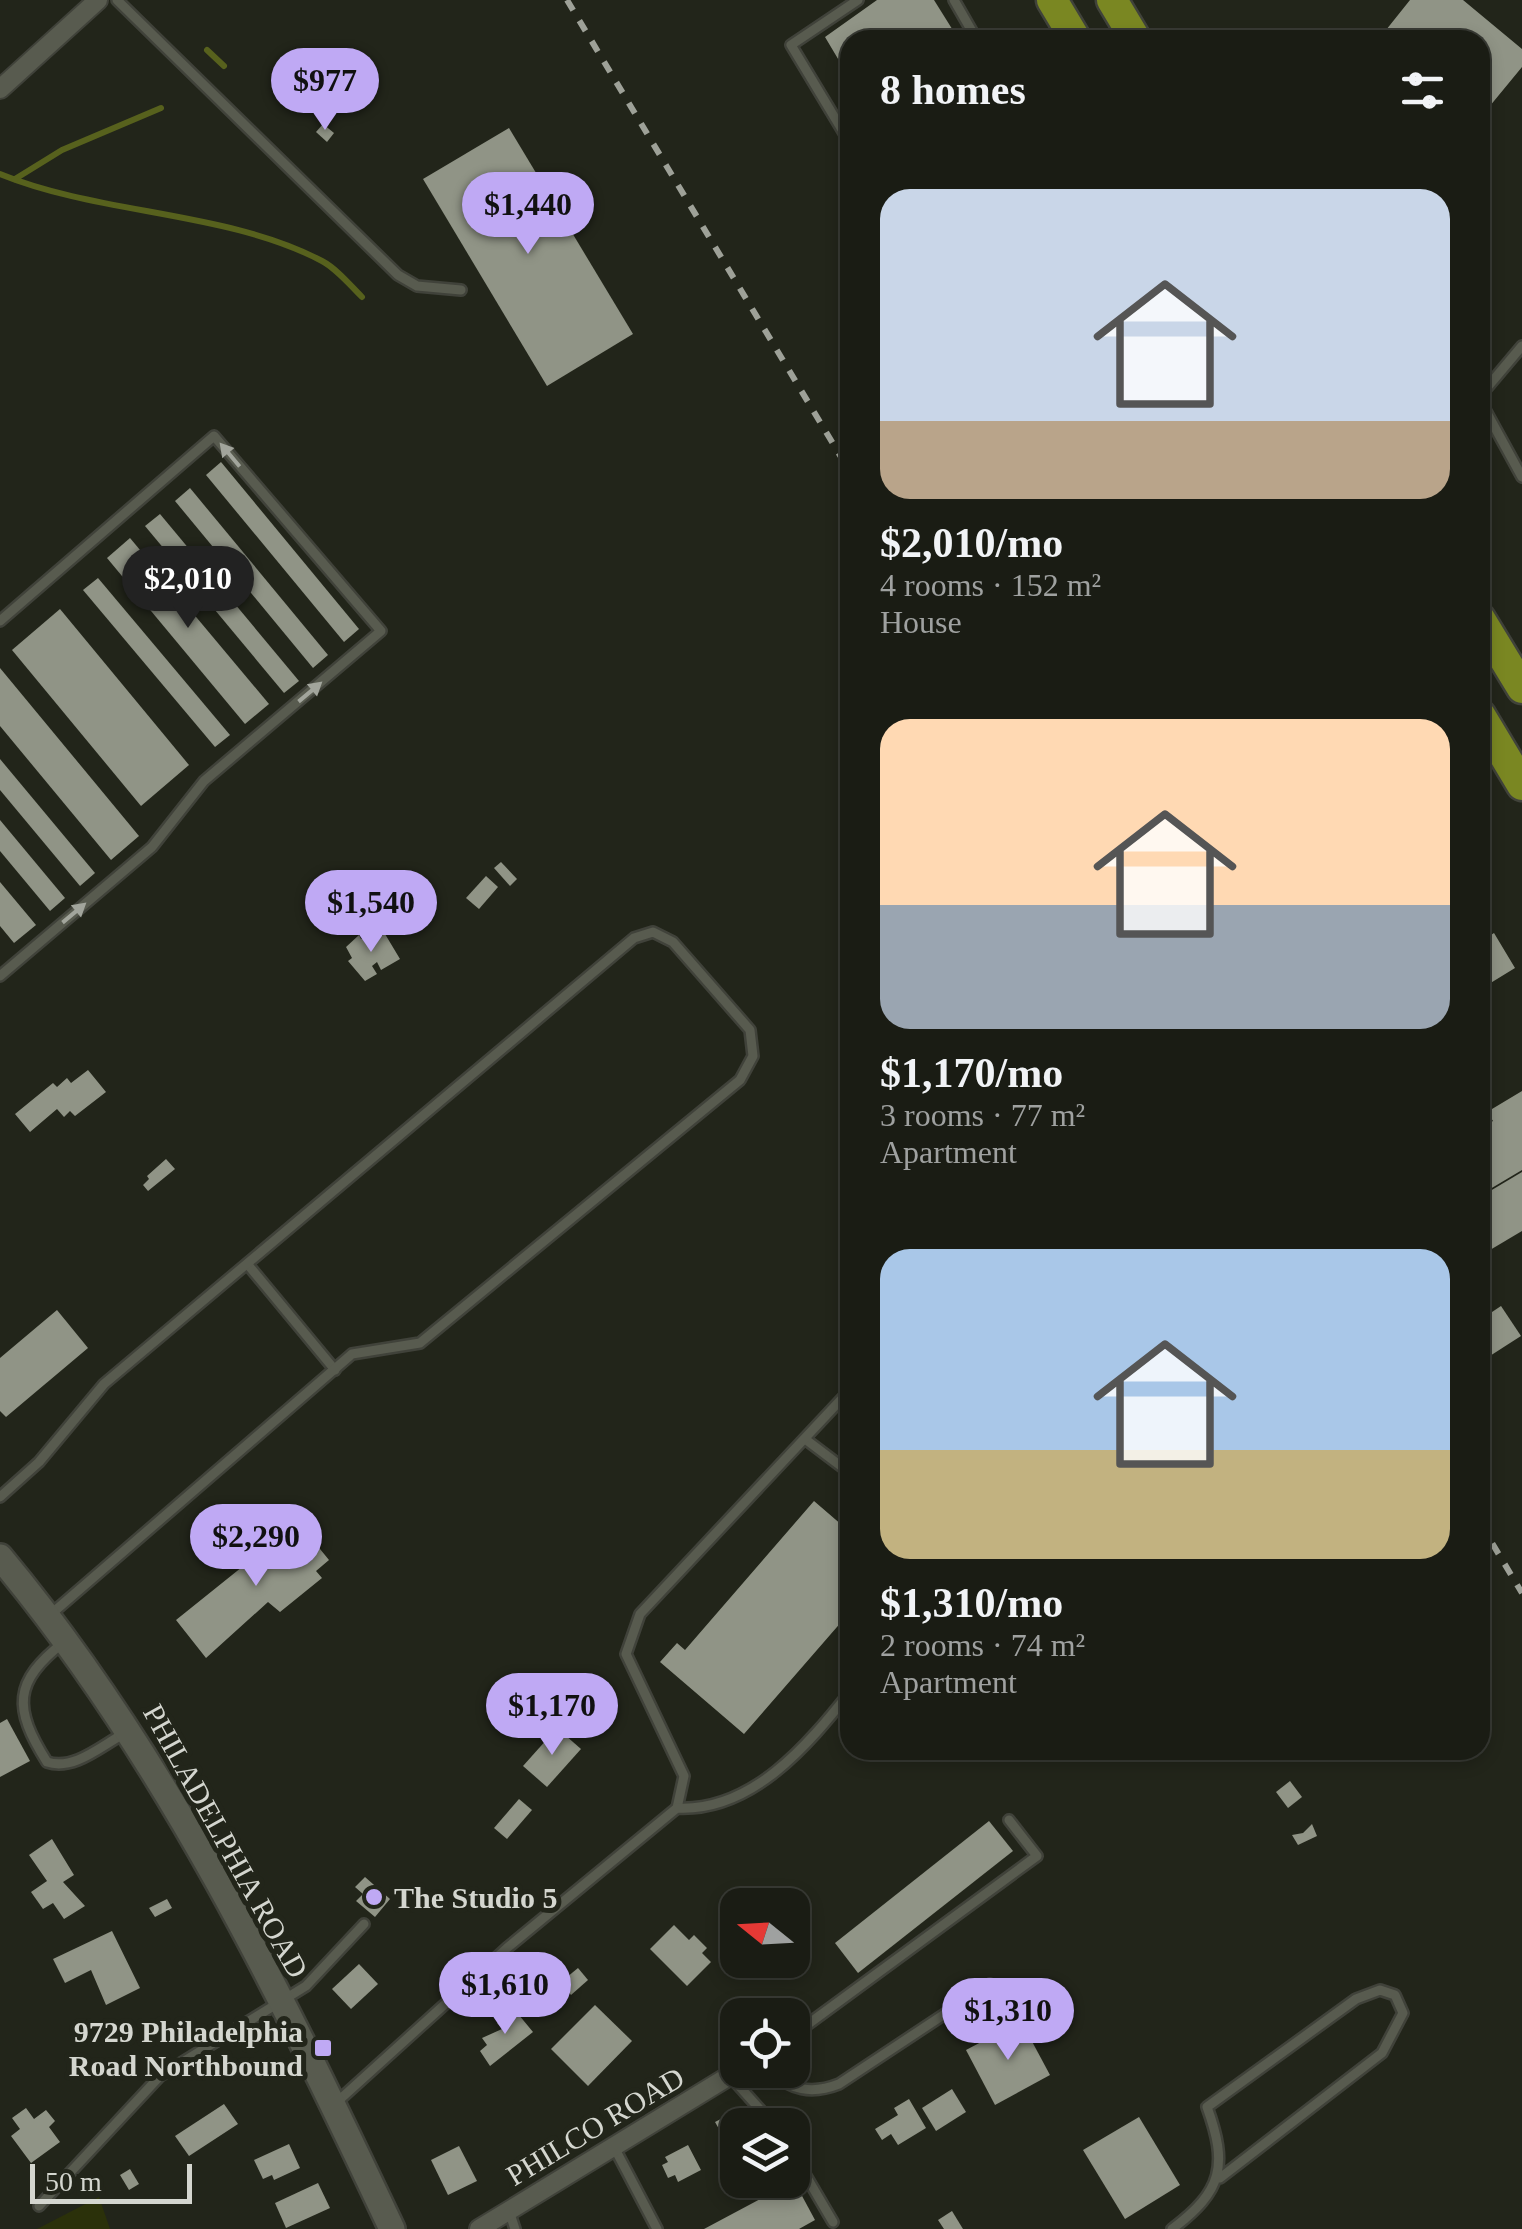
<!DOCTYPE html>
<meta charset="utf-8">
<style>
body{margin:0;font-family:Georgia,serif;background:#272922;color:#f1f3f6;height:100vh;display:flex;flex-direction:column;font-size:38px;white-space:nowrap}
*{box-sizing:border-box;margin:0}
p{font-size:32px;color:#9fa1a0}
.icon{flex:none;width:55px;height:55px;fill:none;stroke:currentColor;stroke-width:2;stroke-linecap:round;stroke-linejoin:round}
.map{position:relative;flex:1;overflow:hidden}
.panel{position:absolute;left:840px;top:30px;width:650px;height:1730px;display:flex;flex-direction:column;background:#1a1c14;border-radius:30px;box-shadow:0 5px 15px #0003,0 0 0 2px #383a34}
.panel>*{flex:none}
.needle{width:65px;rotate:288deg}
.tools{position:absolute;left:720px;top:1888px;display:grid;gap:20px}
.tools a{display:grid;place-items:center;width:90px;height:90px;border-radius:20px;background:#1a1c14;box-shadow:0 5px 15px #0003,0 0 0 2px #383a34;font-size:50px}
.scale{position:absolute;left:30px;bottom:25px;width:162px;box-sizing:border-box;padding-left:10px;border:5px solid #d4d6cf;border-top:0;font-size:28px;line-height:35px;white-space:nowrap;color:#d4d6cf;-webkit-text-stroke:8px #22251a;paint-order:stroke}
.price{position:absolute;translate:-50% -85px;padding:0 22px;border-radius:35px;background:#bfa9f4;color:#111;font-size:32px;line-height:65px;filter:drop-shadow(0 2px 5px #0008)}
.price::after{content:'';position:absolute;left:50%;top:60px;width:30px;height:22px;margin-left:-15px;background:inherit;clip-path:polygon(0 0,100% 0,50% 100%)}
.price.active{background:#222;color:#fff}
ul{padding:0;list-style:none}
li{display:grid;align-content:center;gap:20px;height:530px;padding:0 40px}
li span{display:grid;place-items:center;height:310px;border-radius:30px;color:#555}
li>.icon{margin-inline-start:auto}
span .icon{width:180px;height:180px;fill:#fffc;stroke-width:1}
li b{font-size:42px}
h2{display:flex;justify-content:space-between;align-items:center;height:120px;padding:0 40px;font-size:42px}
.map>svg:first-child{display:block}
</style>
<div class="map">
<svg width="1522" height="2229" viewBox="0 0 1522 2229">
<rect width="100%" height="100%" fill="#22251a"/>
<polygon fill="#2b310a" points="99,2197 110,2229 37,2229"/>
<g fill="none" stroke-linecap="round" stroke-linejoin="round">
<g stroke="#57611d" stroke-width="6">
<polyline points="207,50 224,66"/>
<path d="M0 174C100 215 228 211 322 261 337 269 350 285 362 297"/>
<polyline points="15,179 62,150 161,108"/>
</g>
</g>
<g fill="#909486">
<polygon points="877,0 934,0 959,40 850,40 850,79 825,37"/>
<polygon points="1410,0 1463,0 1522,49 1522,67 1480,118 1480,40 1378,40"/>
<polygon points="323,124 334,133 327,142 316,132"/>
<polygon points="509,128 633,334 547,386 423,179"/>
<polygon points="221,462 359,629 344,642 206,475"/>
<polygon points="190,488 328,655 313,668 175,501"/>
<polygon points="160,514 299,681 284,693 145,526"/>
<polygon points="130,538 269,704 245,724 107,558"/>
<polygon points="98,578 230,735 215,747 83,590"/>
<polygon points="60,609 189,765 141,806 12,650"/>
<polygon points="0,668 139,836 111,860 0,726"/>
<polygon points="0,759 95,873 80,886 0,790"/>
<polygon points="0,820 65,898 50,911 0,851"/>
<polygon points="501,862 517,879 510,886 494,868"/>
<polygon points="486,876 498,887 479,909 466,898"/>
<polygon points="0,882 36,925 14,943 0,926"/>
<polygon points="1494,933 1515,968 1484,987 1489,995 1480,1001 1480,942"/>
<polygon points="385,934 400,959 381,970 377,962 372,966 377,974 365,981 348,961 352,958 346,947 359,935 361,939 369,935 373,941"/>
<polygon points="88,1070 106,1092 75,1116 70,1111 64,1117 57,1109 30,1132 15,1114 53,1083 57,1087 67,1078 71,1083"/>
<polygon points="1522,1091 1522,1170 1480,1195 1480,1128 1493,1121 1487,1112"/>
<polygon points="166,1159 175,1169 148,1191 143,1185 149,1179 147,1176"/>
<polygon points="1522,1172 1522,1231 1490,1250 1480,1234 1480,1197"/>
<polygon points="1501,1306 1521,1336 1482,1361 1480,1320"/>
<polygon points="57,1310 88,1348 6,1417 0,1411 0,1358"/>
<polygon points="814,1501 850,1532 850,1612 744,1734 660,1662 677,1643 685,1650"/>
<polygon points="298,1522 329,1560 316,1571 322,1578 280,1612 268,1602 206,1658 176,1620"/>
<polygon points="504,1715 523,1730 516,1737 498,1722"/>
<polygon points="7,1719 30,1761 0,1777 0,1723"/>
<polygon points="557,1728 581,1749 547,1787 523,1766"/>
<polygon points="1290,1781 1302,1797 1288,1808 1276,1792"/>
<polygon points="519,1799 532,1810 507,1839 494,1828"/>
<polygon points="989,1821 1013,1851 858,1973 835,1943"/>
<polygon points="1312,1824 1317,1836 1298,1845 1292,1835 1303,1833"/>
<polygon points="52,1839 74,1875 63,1882 85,1906 64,1919 53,1903 43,1909 31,1892 47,1881 29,1855"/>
<polygon points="365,1877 390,1899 375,1917 356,1901 363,1894 355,1887"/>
<polygon points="167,1899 172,1908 155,1917 149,1908"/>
<polygon points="674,1925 689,1940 694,1935 707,1948 702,1953 711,1962 687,1986 650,1949"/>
<polygon points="112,1931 140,1988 106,2005 91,1970 65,1983 53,1959"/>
<polygon points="359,1964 378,1984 351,2009 332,1989"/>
<polygon points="578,1968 588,1980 571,1995 561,1982"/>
<polygon points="595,2005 632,2041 588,2086 551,2049"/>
<polygon points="514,2009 533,2032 490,2066 480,2051 487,2045 482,2038 502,2029 497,2023"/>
<polygon points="1047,2010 1059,2031 1043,2040 1030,2020"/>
<polygon points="1021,2021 1050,2075 995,2105 966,2050"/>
<polygon points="952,2089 966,2112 936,2131 922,2108"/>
<polygon points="909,2099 926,2128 898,2145 891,2134 882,2140 875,2129 898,2115 894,2108"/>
<polygon points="224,2104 238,2124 189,2156 175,2136"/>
<polygon points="26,2108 34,2119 46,2110 55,2121 49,2127 60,2142 31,2163 11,2136 20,2129 12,2118"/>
<polygon points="740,2109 748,2125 738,2125 738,2147 731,2150 715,2122"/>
<polygon points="1139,2117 1180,2185 1125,2219 1083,2150"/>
<polygon points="289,2144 300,2168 274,2180 272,2175 263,2179 254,2160"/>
<polygon points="688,2145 701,2170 678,2182 675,2175 668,2178 662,2165 668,2162 665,2157"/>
<polygon points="459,2146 477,2181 448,2195 431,2160"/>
<polygon points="130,2169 139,2184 129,2190 120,2175"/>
<polygon points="794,2181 815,2220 799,2229 704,2229"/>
<polygon points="318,2183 330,2208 286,2228 275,2203"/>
<polygon points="952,2211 963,2229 944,2229 938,2220"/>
</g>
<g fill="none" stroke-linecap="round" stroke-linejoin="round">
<g stroke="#40423a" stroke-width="14">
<g id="service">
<polyline points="117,0 398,275 417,286 461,290"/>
<polyline points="954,0 977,40"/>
<polyline points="850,143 791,45 858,0"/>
<polyline points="1522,346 1485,390 1482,404 1522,477"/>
<polyline points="0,621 214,436 381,631 204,781 152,847 0,976"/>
<polyline points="249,1266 335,1370"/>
<polyline points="805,1439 850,1473"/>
<polyline points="0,1497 39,1462 104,1384 634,938 653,932 673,942 750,1030 753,1056 740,1080 420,1343 352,1354 50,1615"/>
<path d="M64 1642C13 1682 13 1708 47 1762 74 1771 101 1746 125 1733"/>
<polyline points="677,1808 684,1776 626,1654 640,1614 850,1390"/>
<polyline points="792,2036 1037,1856 1009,1820"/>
<path d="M768 2070C791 2090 811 2095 839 2084L990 1984"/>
<polyline points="730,2076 774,2125"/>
<path d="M337 2102 507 1948 677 1808C752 1812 808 1745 850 1692"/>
<polyline points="614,2147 657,2229"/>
<polyline points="792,2152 833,2222"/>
<polyline points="39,2206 160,2076 306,1986 364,1924"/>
<polyline points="509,2211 515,2229"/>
<path d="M1172 2229C1223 2191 1228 2165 1207 2107L1356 1999 1380 1990 1395 1995 1403 2013 1382 2053 1220 2178"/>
</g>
</g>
<g stroke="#40423a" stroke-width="22">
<g id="minor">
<polyline points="0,89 98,0"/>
<polyline points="479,2229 739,2070"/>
</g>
</g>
<g stroke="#40423a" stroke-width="30">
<path id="secondary" d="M0 1557C166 1756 282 1996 392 2229"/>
</g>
<g stroke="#40423a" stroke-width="35">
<g id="trunk">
<polyline points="1052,0 1076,40"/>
<polyline points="1112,0 1136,40"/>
<polyline points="1480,619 1522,688"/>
<polyline points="1480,715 1522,785"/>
</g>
</g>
<use href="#service" stroke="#585b4f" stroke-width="9"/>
<use href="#minor" stroke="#585b4f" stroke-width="18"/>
<use href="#secondary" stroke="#585b4f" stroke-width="25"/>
<use href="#trunk" stroke="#7a8722" stroke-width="30"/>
<g stroke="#9ea198" stroke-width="6" stroke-dasharray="12 12" stroke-linecap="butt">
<polyline points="567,0 850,472"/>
<polyline points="1480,1523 1522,1593"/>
</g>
</g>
<defs><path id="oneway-solid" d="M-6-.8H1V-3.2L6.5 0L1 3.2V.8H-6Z" transform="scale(2.5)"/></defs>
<g fill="#a2a59c">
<use href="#oneway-solid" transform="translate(230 455) rotate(-130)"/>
<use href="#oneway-solid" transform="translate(310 692) rotate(-40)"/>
<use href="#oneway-solid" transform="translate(74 913) rotate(-40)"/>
</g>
<g fill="#bfa9f4" stroke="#22251a" stroke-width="4">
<circle cx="374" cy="1897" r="10"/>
<rect x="313" y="2038" width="20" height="20" rx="5"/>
</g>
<g text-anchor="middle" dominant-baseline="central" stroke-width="10" stroke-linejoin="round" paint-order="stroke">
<g font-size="30" fill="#d4d6cf" stroke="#22251a">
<text transform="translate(226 1841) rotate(61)">PHILADELPHIA ROAD</text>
<text transform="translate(595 2126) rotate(-31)">PHILCO ROAD</text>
</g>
<g font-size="30" font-weight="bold" fill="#d4d6cf" stroke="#22251a" text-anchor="start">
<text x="394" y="1897">The Studio 5</text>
<text x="303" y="2031" text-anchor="end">9729 Philadelphia<tspan x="303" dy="34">Road Northbound</tspan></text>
</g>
</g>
</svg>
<div class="tools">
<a><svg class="needle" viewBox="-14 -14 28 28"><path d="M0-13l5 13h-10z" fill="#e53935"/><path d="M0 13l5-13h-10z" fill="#9fa1a0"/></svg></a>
<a><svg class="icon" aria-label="locate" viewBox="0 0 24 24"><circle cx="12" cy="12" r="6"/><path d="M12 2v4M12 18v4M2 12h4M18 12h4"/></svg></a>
<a><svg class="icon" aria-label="layers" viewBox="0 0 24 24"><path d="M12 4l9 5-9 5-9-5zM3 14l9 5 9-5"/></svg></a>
</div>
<div class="scale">50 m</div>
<b class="price" style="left:325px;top:133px">$977</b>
<b class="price" style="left:528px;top:257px">$1,440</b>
<b class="price active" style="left:188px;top:631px">$2,010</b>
<b class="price" style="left:371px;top:955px">$1,540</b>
<b class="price" style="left:256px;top:1589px">$2,290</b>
<b class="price" style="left:552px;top:1758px">$1,170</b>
<b class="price" style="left:505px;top:2037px">$1,610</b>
<b class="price" style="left:1008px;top:2063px">$1,310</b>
<section class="panel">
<h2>8 homes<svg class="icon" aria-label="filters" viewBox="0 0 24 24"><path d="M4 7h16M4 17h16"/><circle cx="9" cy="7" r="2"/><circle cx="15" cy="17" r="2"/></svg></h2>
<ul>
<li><span style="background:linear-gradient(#c9d6e8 75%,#b9a48a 0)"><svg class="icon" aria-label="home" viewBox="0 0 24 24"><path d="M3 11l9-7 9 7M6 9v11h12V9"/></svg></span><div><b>$2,010/mo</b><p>4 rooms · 152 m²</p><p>House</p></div></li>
<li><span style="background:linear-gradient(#ffd9b3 60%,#9aa5b1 0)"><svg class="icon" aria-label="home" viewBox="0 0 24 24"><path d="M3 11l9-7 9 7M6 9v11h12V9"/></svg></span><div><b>$1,170/mo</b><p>3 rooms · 77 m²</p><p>Apartment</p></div></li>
<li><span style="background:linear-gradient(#a9c7e8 65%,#c2b280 0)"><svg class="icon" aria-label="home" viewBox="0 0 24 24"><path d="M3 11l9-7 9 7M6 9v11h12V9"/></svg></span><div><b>$1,310/mo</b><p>2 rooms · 74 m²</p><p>Apartment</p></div></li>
</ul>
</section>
</div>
